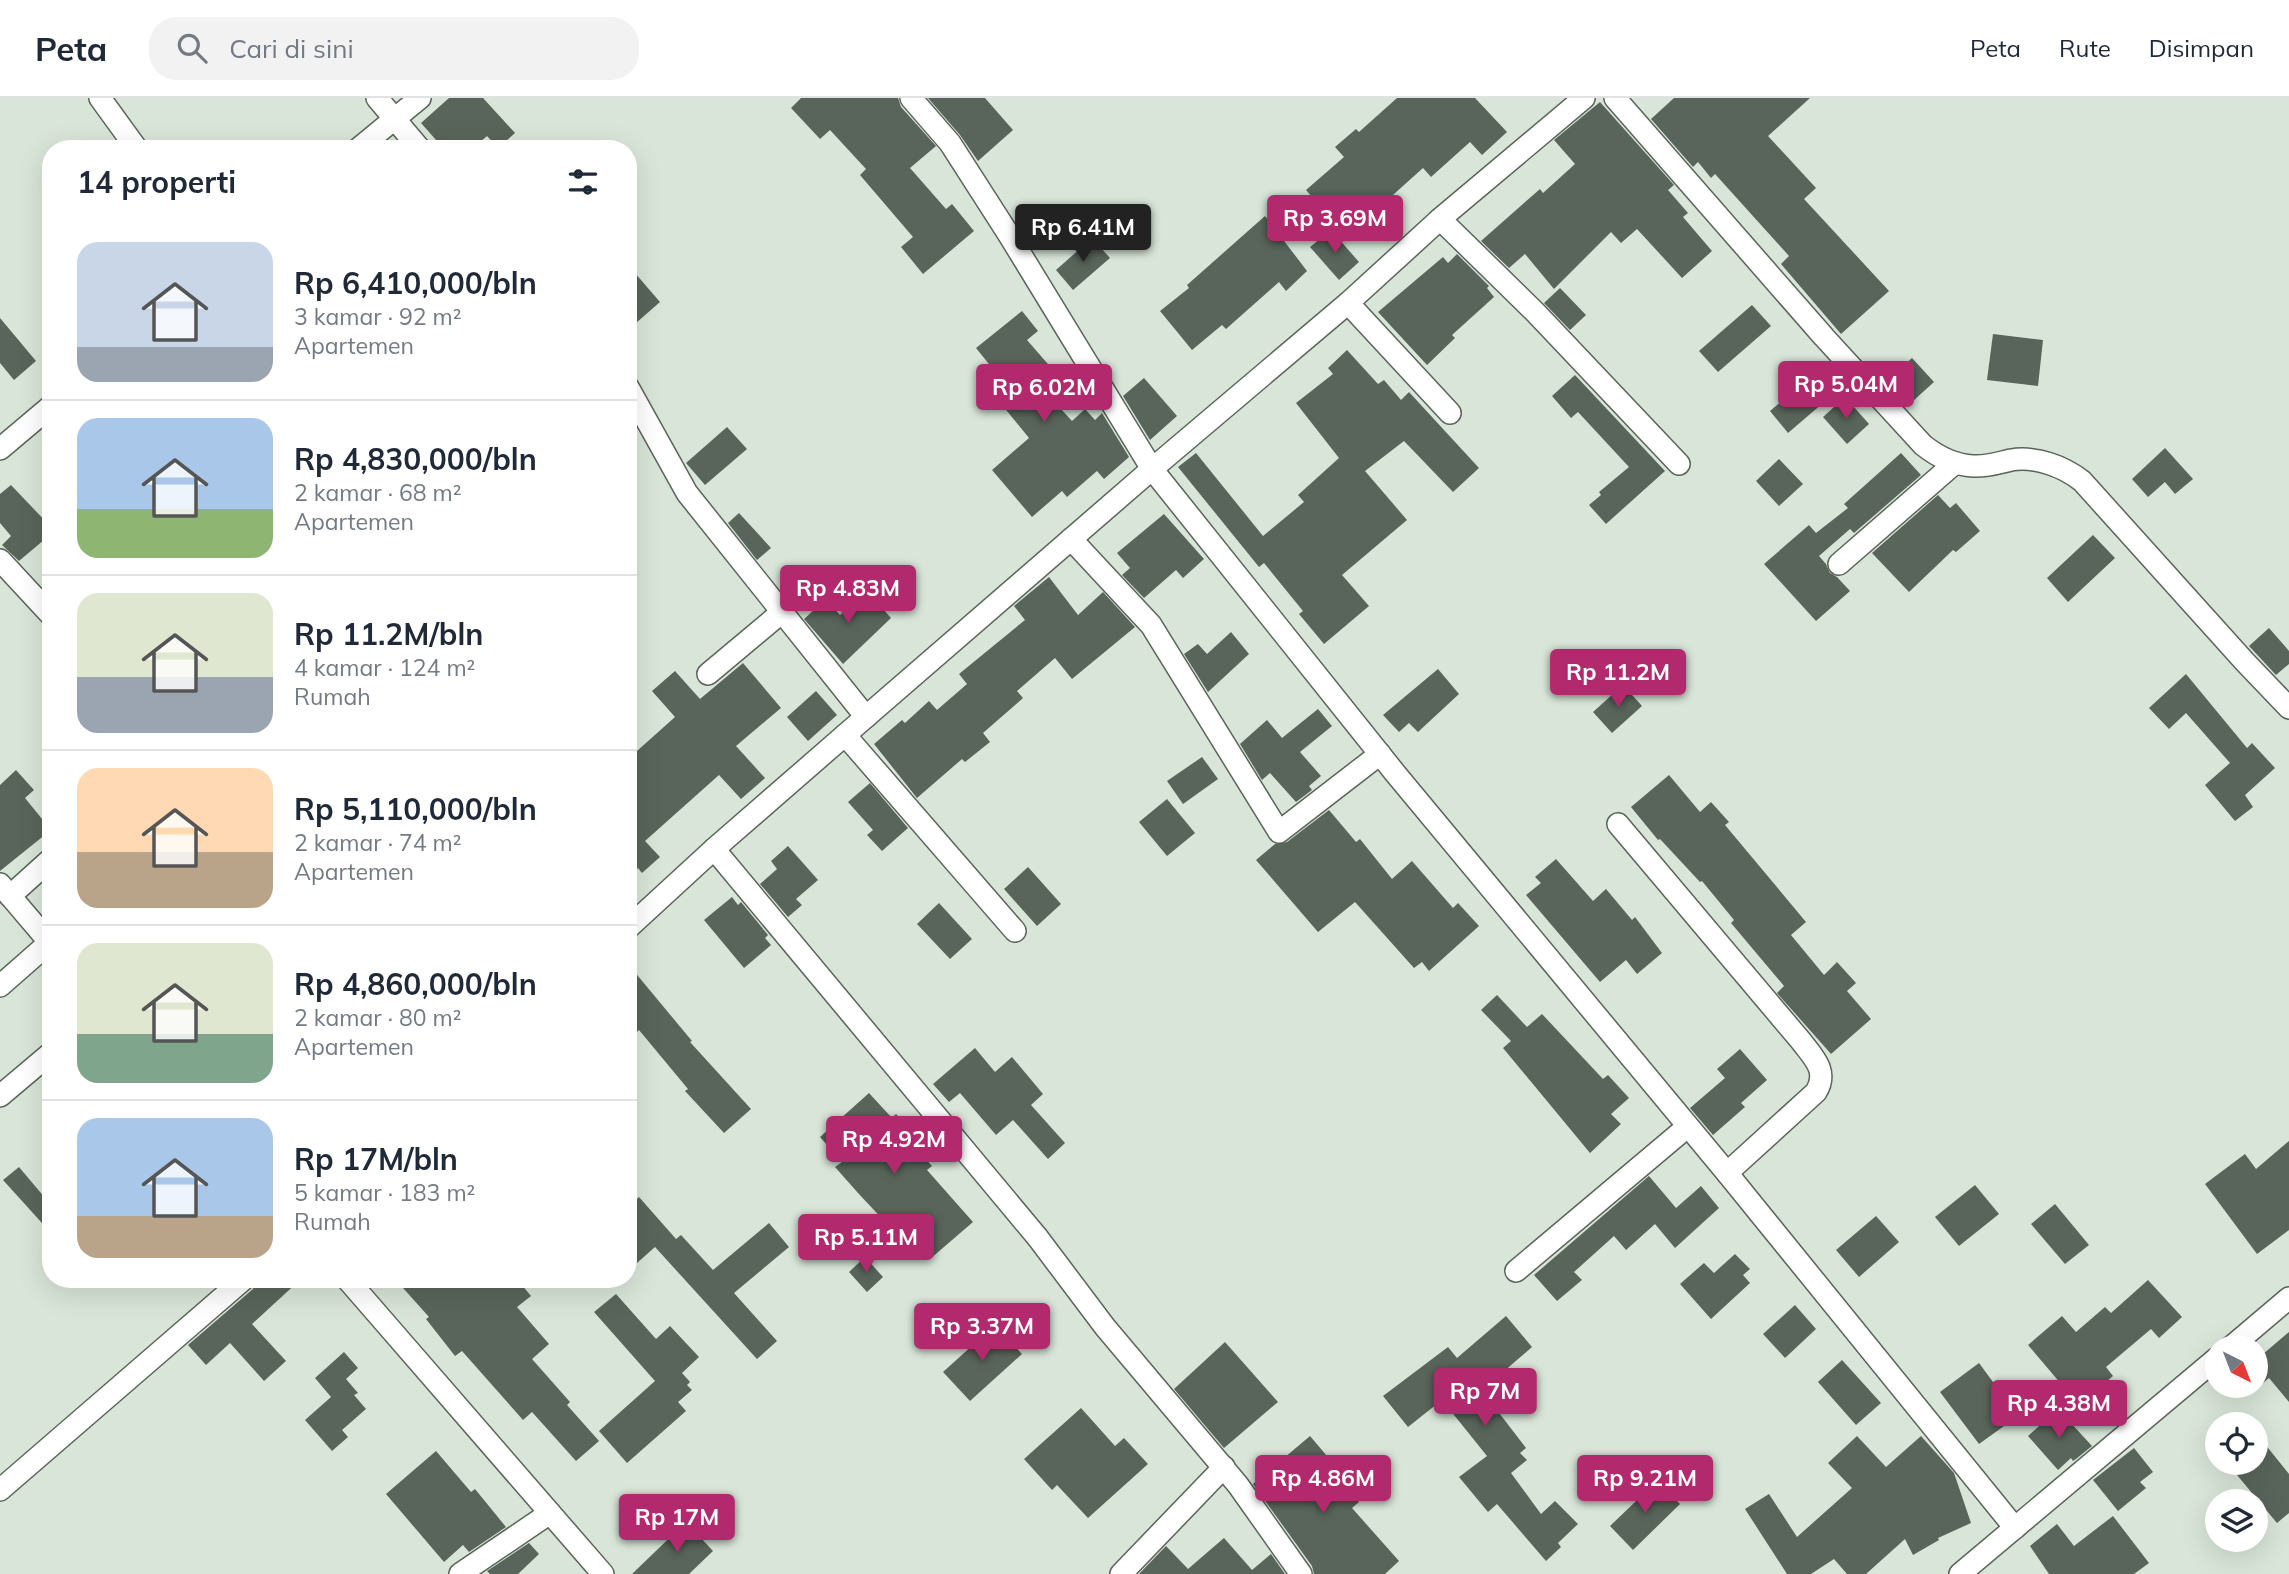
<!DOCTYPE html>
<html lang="id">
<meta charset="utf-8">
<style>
body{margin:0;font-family:Mulish,sans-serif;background:#f2f2f3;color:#1f2937;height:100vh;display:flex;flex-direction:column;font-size:26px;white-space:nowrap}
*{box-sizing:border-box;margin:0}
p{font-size:23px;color:#747a83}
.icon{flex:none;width:38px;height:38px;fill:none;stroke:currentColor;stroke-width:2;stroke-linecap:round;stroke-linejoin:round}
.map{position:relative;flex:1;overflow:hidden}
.side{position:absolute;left:42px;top:42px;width:595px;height:1148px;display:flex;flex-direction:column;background:#fff;border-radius:28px;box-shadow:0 7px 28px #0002}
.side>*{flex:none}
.needle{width:46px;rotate:138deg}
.buttons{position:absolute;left:2205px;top:1237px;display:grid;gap:14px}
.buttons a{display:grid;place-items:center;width:63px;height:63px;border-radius:50%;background:#fff;box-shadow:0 7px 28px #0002;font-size:35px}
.price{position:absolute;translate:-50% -60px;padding:0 16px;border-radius:7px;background:#b22a6d;color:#fff;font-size:23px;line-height:46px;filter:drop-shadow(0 2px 4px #0008)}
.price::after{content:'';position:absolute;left:50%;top:42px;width:21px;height:16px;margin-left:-10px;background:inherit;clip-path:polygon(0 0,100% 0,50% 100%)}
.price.active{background:#222;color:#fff}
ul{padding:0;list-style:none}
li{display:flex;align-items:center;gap:21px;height:175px;padding:0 35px}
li+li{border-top:2px solid #e0e1e3}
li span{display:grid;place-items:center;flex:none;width:196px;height:140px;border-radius:21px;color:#555}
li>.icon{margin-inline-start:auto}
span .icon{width:84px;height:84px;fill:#fffc;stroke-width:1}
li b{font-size:30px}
h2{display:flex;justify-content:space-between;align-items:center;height:84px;padding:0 35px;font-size:30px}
header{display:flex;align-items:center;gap:42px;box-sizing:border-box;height:98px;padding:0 35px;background:#fff;border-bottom:2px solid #e0e1e3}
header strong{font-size:33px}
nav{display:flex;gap:38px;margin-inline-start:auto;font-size:24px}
.search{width:490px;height:63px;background:#f2f2f3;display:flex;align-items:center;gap:18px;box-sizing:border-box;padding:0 24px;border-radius:28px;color:#747a83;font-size:26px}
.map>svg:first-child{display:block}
</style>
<header>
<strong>Peta</strong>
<div class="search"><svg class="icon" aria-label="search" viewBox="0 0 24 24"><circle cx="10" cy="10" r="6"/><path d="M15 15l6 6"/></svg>Cari di sini</div>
<nav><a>Peta</a><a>Rute</a><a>Disimpan</a></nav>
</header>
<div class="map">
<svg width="2289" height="1476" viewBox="0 0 2289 1476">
<rect width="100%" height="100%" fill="#d8e5d8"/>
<g fill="#59655a">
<polygon points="449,0 483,0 515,35 498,50 487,38 472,51 444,51 421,25"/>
<polygon points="801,0 898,0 901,9 936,48 910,70 946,111 952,106 974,133 923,176 901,149 913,139 860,77 866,71 830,32 820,41 791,10"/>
<polygon points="928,0 985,0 1013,32 978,63 960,37"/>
<polygon points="1397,0 1475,0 1507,34 1482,57 1470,44 1431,79 1423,70 1384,105 1381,102 1343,135 1306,92 1344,59 1335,49 1356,31 1359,34"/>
<polygon points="1674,0 1810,0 1768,38 1816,90 1804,101 1889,193 1841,236 1781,166 1789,158 1715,76 1711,80 1698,64 1693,69 1651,21"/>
<polygon points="1600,4 1674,87 1668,92 1688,115 1683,119 1712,153 1682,180 1637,131 1621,145 1611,134 1554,191 1525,156 1509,170 1481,143 1540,91 1543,95 1575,66 1554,42"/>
<polygon points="1265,118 1307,173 1286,193 1279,184 1226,231 1222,227 1192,252 1160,213 1189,190 1187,187"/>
<polygon points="1331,132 1359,164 1339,182 1310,149"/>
<polygon points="1092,140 1110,160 1073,192 1056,172"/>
<polygon points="1457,156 1489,188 1487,190 1494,199 1452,237 1455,240 1427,267 1378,214 1443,159 1448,165"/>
<polygon points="628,167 660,204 628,232"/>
<polygon points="1560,190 1586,217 1570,232 1544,205"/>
<polygon points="1752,207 1771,228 1718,274 1699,253"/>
<polygon points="1022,213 1038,233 1027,242 1054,273 1039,287 1072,323 1085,311 1095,322 1102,315 1129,359 1104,381 1097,373 1067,399 1062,393 1032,419 992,372 1029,340 985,286 997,276 976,250"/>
<polygon points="0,220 36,263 14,282 0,265"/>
<polygon points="1993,236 2043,242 2038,288 1987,282"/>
<polygon points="1347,252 1378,286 1384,282 1401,302 1409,294 1479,370 1453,394 1404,343 1365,373 1407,422 1342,477 1369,508 1324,546 1299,516 1303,513 1264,465 1259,469 1178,369 1196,355 1263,438 1304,404 1298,397 1339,360 1296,305 1333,276 1328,270"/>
<polygon points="1912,260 1934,284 1913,303 1891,279"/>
<polygon points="1575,277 1665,373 1606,426 1589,407 1601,397 1599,394 1629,369 1578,314 1571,320 1552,298"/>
<polygon points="1812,277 1830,299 1788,335 1770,313"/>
<polygon points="1144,280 1177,318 1150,342 1123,298"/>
<polygon points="1845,299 1869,326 1847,346 1823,319"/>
<polygon points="727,329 747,351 705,387 686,365"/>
<polygon points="2165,350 2193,381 2175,396 2165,384 2148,399 2132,381"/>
<polygon points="1901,355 1921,377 1854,435 1850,431 1819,458 1826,466 1830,475 1837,479 1850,493 1816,523 1764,466 1809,427 1816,435 1848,410 1844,406"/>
<polygon points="1779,361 1803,386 1779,408 1756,383"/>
<polygon points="11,387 51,429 51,436 19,463 2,447 11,438 0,425 0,396"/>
<polygon points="1938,397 1950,410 1956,405 1980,433 1956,454 1953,452 1909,494 1872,455"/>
<polygon points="739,415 771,450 757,462 728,425"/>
<polygon points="1164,416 1204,461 1183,480 1176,472 1144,500 1122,477 1130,470 1117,455"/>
<polygon points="2093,437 2115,460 2068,504 2047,480"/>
<polygon points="1049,479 1078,517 1103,494 1135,529 1072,581 1055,560 1017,593 1023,600 983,635 990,644 965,664 962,661 917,700 874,646 902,622 905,625 929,603 937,612 967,586 959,576 1025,522 1014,508"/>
<polygon points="867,493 891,520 843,566 804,521 826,501 840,517"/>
<polygon points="2269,530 2289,553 2289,566 2276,577 2249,548"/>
<polygon points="1231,534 1249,556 1208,594 1184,556 1198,546 1207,556"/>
<polygon points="743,565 781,610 736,648 765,680 741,701 719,677 645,743 660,759 642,775 638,770 628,779 628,661 675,619 652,593 675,573 700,601"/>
<polygon points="1438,571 1459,596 1418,634 1409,625 1399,634 1383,617"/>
<polygon points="2186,576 2247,650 2252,645 2275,670 2245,697 2253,709 2235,723 2205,687 2230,665 2186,615 2169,631 2149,610"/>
<polygon points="1623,587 1642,608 1612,635 1593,614"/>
<polygon points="816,593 837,617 808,643 787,619"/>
<polygon points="1318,611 1332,628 1300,654 1321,678 1309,688 1312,692 1296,704 1270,675 1262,682 1240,646 1267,622 1282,640"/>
<polygon points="1202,659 1218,681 1183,706 1167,683"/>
<polygon points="16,672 34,692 25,700 51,732 0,773 0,687"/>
<polygon points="1669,677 1700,714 1711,704 1729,724 1725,727 1806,824 1791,837 1824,877 1837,864 1856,885 1847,893 1871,921 1831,956 1777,895 1784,888 1731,825 1734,822 1702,783 1700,784 1660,741 1658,742 1631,709"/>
<polygon points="870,685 908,730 882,753 867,737 873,732 848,704"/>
<polygon points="1167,701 1195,735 1167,758 1139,724"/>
<polygon points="1329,712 1356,744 1360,741 1392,781 1412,763 1453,810 1458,805 1479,828 1429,873 1422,864 1414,870 1355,804 1318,834 1256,762 1275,746 1287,744"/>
<polygon points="788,748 818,782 796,801 802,807 788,819 760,786 777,771 771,763"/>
<polygon points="1556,761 1593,803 1606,791 1632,822 1635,819 1662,855 1637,876 1626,862 1600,884 1526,797 1541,785 1535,779"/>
<polygon points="1028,769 1061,806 1037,828 1004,791"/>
<polygon points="732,799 738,807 741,804 768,837 765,840 771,847 744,870 704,822"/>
<polygon points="939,805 972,841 950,861 917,826"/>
<polygon points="628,866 692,943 690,944 751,1011 724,1035 685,993 688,991 639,932 628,943"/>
<polygon points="1497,897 1527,929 1542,916 1603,981 1608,977 1629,1000 1611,1016 1621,1026 1590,1055 1503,950 1511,943 1481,912"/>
<polygon points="975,950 995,974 1012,959 1043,996 1031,1007 1065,1045 1048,1061 1013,1022 996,1037 960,995 949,1004 933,986"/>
<polygon points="1740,951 1767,982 1741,1005 1745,1009 1713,1037 1690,1010 1725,980 1717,971"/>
<polygon points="869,995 892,1020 896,1016 914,1036 908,1042 932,1068 927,1072 973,1124 930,1161 893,1122 888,1127 858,1095 835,1069 842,1064 820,1039"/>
<polygon points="2289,1043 2289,1132 2257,1156 2205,1086 2245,1056 2256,1071"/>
<polygon points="19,1069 51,1107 51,1135 3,1082"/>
<polygon points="1649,1078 1676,1110 1701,1088 1719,1110 1675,1150 1655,1126 1626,1152 1614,1138 1574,1174 1582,1182 1557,1203 1534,1177"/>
<polygon points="1975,1087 1999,1116 1959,1148 1935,1119"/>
<polygon points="639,1099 676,1141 681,1137 713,1172 769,1125 789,1149 734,1195 777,1243 757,1261 655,1149 628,1173 628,1109"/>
<polygon points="2055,1106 2089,1147 2065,1166 2031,1126"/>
<polygon points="1876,1118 1899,1144 1859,1179 1836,1152"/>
<polygon points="1735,1156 1750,1171 1743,1177 1750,1185 1711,1221 1680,1186 1704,1165 1714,1175"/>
<polygon points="865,1159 883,1179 867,1194 849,1174"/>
<polygon points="257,1181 301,1181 252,1226 286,1263 264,1283 230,1245 206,1267 188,1247 253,1191"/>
<polygon points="395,1181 517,1181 531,1198 517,1209 549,1246 532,1261 570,1304 567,1307 599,1343 576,1363 532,1314 523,1322 462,1253 455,1258 426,1221 429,1219"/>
<polygon points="2148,1182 2182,1219 2159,1240 2151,1231 2106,1269 2113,1278 2079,1307 2028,1247 2062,1218 2076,1234 2105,1209 2111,1215"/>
<polygon points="616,1196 656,1241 670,1228 699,1259 682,1275 690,1284 687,1287 692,1292 678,1304 686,1313 627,1365 599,1333 655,1283 594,1214"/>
<polygon points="1795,1207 1816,1231 1785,1260 1763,1236"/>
<polygon points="1506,1218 1532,1249 1489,1286 1496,1294 1492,1298 1497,1304 1493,1307 1526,1350 1520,1355 1527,1362 1511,1375 1541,1416 1555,1403 1578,1426 1558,1445 1561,1449 1546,1463 1497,1406 1488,1414 1459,1379 1487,1358 1442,1302 1408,1329 1383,1298 1448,1249 1457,1260"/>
<polygon points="995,1227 1022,1256 970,1303 943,1274"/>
<polygon points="2289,1234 2289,1304 2269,1280 2256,1291 2256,1262"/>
<polygon points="1225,1244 1278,1304 1224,1350 1174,1291"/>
<polygon points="344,1254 358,1270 346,1281 358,1295 354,1297 366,1311 342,1332 348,1339 332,1353 305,1322 331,1299 315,1280"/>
<polygon points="1842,1262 1881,1305 1856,1327 1818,1284"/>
<polygon points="1979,1265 2018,1318 1979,1346 1940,1294"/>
<polygon points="1081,1310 1115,1348 1124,1340 1148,1366 1088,1420 1057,1387 1052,1392 1024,1361"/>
<polygon points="2058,1311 2092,1348 2076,1361 2073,1363 2071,1360 2058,1372 2028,1338"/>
<polygon points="2256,1335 2289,1376 2289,1415 2277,1425 2227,1365 2256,1365"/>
<polygon points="1310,1338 1338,1371 1334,1374 1359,1404 1352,1410 1399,1463 1385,1476 1314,1476 1312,1468 1253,1386"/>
<polygon points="1857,1338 1886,1369 1921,1338 1954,1375 1971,1425 1938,1440 1939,1442 1913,1457 1905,1441 1866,1476 1847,1476 1834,1461 1811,1476 1787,1476 1745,1411 1769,1396 1797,1439 1852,1390 1828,1365"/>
<polygon points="2134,1350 2153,1374 2140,1384 2146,1390 2118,1413 2093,1382"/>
<polygon points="436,1353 471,1394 475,1391 506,1429 469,1454 463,1447 444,1464 386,1396"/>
<polygon points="1657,1383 1680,1406 1633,1452 1610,1428"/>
<polygon points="2113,1418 2149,1465 2134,1476 2049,1476 2030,1448 2057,1426 2074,1448"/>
<polygon points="686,1424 713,1453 689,1476 632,1476"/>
<polygon points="1224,1440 1252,1472 1271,1456 1285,1476 1139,1476 1166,1448 1188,1471"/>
<polygon points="529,1445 539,1456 518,1476 490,1476 487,1473"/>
</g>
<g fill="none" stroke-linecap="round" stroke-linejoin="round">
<g stroke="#596559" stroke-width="24">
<g id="street">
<polyline points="100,0 137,51"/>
<polyline points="377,0 420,51"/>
<polyline points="911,0 950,45 1009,137 1152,371 1395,675 1727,1075 2015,1430"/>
<path d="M1615 0 1824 239 1923 347C1938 359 1954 367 1973 368 1986 369 1998 365 2011 362 2035 358 2063 368 2082 383L2245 564 2289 610"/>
<polyline points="358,51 420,0"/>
<polyline points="1440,121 1535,214 1679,366"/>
<polyline points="1348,205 1450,315"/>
<polyline points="628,289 687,395 866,619"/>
<polyline points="0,351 51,308"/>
<polyline points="1071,441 1151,527 1279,734 1380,656"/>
<polyline points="0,462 51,517"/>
<polyline points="1839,466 1955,365"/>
<polyline points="708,576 782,514"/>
<polyline points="845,637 1015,833"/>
<path d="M1618 726 1801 943C1813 959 1829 973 1816 994L1727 1075"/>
<polyline points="714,751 1038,1140 1105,1229 1238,1387 1301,1476"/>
<polyline points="0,786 51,846"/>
<polyline points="10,798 51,761"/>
<polyline points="628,830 714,751 845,637 1152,371 1348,205 1440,121 1584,0"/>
<polyline points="0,888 49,845"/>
<polyline points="0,998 51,955"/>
<polyline points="1516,1173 1687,1029"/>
<polyline points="347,1181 603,1476"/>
<polyline points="2230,1250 2289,1200"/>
<polyline points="0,1392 244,1181"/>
<polyline points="460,1476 550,1415"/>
<polyline points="1121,1476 1224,1369"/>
<polyline points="1960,1476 2217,1260"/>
</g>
</g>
<use href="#street" stroke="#fff" stroke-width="21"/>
</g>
</svg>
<div class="buttons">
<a><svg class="needle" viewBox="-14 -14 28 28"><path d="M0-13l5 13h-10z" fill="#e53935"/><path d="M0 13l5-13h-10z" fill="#747a83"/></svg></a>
<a><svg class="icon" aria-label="locate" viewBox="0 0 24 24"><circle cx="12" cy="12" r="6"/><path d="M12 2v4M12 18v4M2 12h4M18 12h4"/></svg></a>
<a><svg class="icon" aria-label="layers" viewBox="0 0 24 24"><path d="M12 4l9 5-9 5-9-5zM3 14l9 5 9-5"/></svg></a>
</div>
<b class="price" style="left:1335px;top:157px">Rp 3.69M</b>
<b class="price active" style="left:1083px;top:166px">Rp 6.41M</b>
<b class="price" style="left:1846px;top:323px">Rp 5.04M</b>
<b class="price" style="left:1044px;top:326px">Rp 6.02M</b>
<b class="price" style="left:848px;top:527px">Rp 4.83M</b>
<b class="price" style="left:1618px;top:611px">Rp 11.2M</b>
<b class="price" style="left:894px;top:1078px">Rp 4.92M</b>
<b class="price" style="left:866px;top:1176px">Rp 5.11M</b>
<b class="price" style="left:982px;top:1265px">Rp 3.37M</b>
<b class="price" style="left:1485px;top:1330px">Rp 7M</b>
<b class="price" style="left:2059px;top:1342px">Rp 4.38M</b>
<b class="price" style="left:1323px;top:1417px">Rp 4.86M</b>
<b class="price" style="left:1645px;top:1417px">Rp 9.21M</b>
<b class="price" style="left:677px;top:1456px">Rp 17M</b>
<section class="side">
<h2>14 properti<svg class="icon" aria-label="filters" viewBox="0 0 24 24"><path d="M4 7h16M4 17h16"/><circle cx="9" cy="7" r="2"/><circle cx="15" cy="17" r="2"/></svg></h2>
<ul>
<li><span style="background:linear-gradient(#c9d6e8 75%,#9aa5b1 0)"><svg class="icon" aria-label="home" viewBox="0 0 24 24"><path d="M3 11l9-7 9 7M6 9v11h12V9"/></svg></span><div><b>Rp 6,410,000/bln</b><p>3 kamar · 92 m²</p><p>Apartemen</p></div></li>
<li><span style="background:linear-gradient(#a9c7e8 65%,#8fb573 0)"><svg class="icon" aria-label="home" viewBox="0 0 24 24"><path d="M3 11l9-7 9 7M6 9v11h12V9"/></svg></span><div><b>Rp 4,830,000/bln</b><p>2 kamar · 68 m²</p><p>Apartemen</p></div></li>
<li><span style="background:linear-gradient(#dfe7d0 60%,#9aa5b1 0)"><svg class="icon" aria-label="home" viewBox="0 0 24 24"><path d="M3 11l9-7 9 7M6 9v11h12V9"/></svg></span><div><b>Rp 11.2M/bln</b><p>4 kamar · 124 m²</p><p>Rumah</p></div></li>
<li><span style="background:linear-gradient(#ffd9b3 60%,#b9a48a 0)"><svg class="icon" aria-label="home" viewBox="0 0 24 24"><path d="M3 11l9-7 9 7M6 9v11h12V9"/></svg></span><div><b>Rp 5,110,000/bln</b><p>2 kamar · 74 m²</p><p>Apartemen</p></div></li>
<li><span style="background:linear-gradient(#dfe7d0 65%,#7fa58c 0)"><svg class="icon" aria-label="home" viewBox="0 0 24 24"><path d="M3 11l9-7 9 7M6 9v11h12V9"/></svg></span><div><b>Rp 4,860,000/bln</b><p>2 kamar · 80 m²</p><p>Apartemen</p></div></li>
<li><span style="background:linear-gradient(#a9c7e8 70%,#b9a48a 0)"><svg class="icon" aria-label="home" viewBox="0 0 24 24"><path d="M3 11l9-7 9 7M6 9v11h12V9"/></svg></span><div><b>Rp 17M/bln</b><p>5 kamar · 183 m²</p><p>Rumah</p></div></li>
</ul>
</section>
</div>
